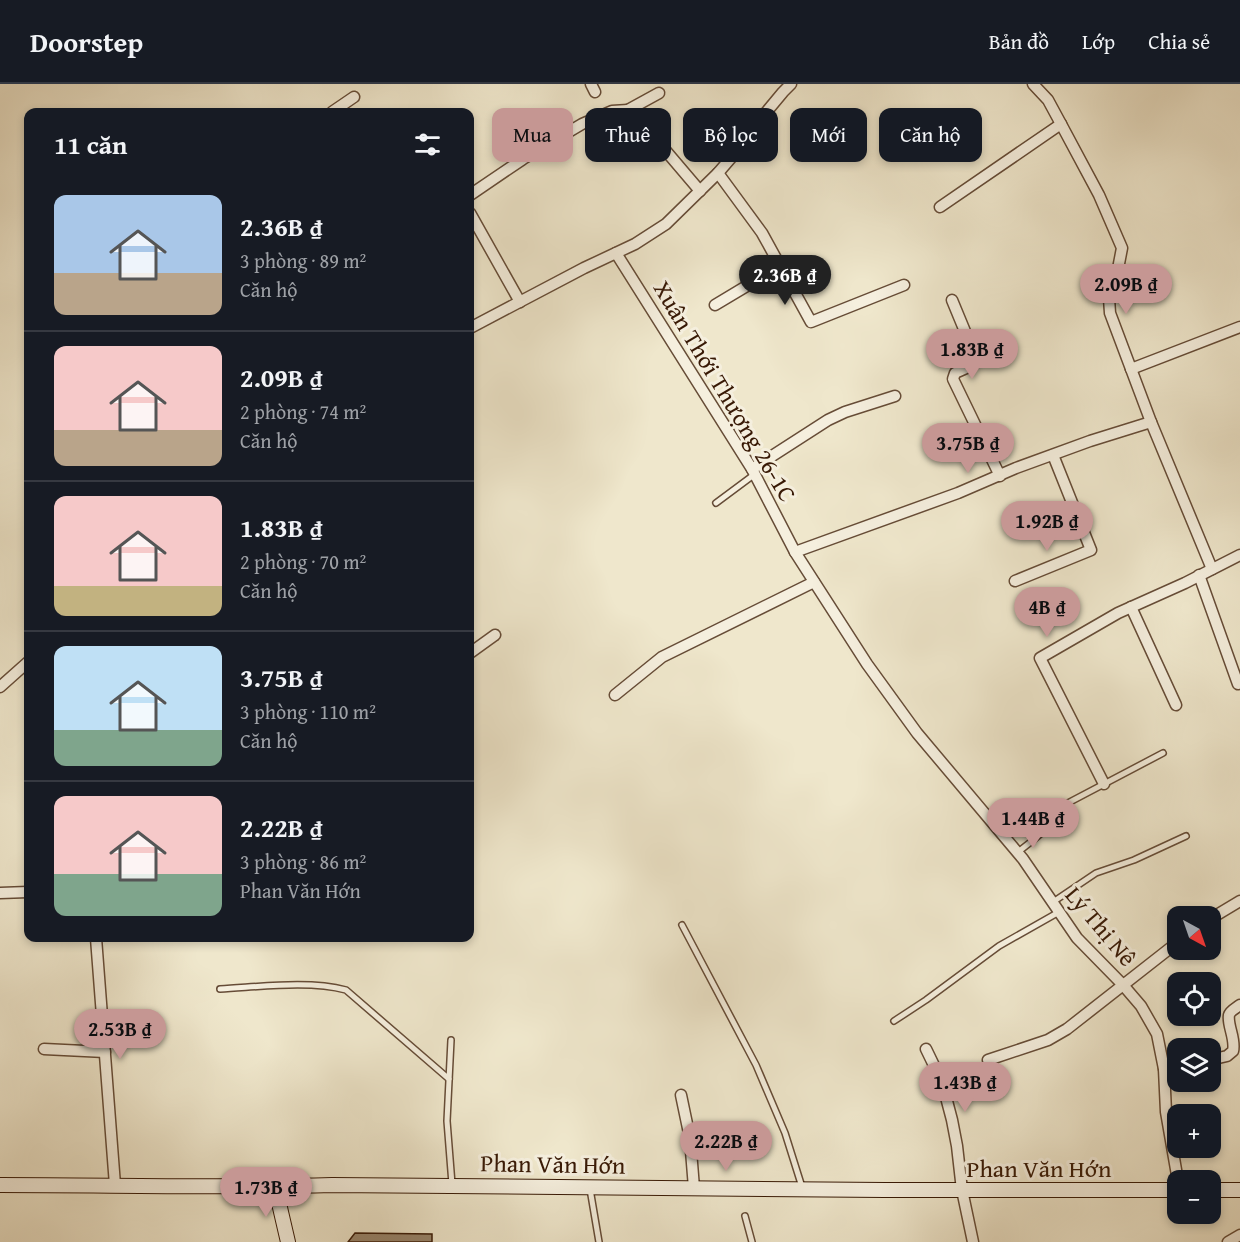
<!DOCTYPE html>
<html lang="vi">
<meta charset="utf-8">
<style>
body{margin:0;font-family:"Gentium Book Plus",serif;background:#20242c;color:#f1f3f6;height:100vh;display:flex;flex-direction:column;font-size:22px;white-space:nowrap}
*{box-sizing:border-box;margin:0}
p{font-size:20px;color:#9ea1a6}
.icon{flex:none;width:33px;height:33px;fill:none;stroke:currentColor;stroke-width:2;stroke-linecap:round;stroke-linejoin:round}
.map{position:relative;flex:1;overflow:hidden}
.side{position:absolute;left:24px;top:24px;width:450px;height:834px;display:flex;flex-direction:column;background:#171b24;border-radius:12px;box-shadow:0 3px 9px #0003}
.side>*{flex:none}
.banner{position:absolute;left:492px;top:24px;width:570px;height:54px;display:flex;gap:12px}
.needle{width:39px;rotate:140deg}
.fabs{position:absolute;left:1167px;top:822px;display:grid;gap:12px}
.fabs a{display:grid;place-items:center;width:54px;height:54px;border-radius:12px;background:#171b24;box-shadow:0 3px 9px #0003;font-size:30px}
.price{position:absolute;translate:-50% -51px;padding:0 14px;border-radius:21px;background:#c59692;color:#111;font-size:20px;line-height:39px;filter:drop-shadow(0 2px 3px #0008)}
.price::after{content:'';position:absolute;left:50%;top:36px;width:18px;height:14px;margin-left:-9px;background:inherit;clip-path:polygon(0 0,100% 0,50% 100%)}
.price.active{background:#222;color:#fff}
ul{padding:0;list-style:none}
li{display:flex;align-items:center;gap:18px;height:150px;padding:0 30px}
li+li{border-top:2px solid #363941}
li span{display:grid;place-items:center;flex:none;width:168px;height:120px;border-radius:12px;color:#555}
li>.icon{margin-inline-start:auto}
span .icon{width:72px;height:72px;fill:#fffc;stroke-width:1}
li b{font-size:26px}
h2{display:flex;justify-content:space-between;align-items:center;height:72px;padding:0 30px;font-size:26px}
.tag{padding:0 21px;border-radius:12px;background:#171b24;box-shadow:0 3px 9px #0003;font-size:21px;line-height:54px}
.tag.active{background:#c59692;color:#111}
header{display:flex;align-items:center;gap:36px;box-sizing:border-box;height:84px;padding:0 30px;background:#171b24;border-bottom:2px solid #363941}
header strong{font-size:28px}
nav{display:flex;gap:33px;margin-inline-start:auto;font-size:21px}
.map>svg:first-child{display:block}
</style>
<header>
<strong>Doorstep</strong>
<nav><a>Bản đồ</a><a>Lớp</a><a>Chia sẻ</a></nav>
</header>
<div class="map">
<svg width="1240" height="1158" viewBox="0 0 1240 1158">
<rect width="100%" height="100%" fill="#efe7cc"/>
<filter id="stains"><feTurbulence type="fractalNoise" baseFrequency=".00333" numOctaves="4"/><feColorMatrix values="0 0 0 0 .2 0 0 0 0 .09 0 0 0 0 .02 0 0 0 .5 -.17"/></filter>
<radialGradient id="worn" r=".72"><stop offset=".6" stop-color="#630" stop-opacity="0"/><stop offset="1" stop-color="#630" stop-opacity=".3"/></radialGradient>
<polygon fill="#97846c" stroke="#381905" stroke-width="1.5" points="355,1149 432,1150 432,1158 348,1158"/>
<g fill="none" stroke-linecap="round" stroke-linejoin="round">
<g stroke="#664c37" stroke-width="8">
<g id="lane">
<polyline points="716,419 755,390"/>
<path d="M1018 768C1036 754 1055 740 1066 720L1163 669"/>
<polyline points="1053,818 1096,789 1134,776 1186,752"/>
<polyline points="682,841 756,981 785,1049 802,1103"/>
<path d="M220 905C259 903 309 896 346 906L449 995"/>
<polyline points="894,937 926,916 999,862 1059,828"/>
<polyline points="451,956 447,1037 452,1100"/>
<polyline points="590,1105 599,1158"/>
<polyline points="745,1132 752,1158"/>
</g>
</g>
<g stroke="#664c37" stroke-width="13">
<g id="street">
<polyline points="591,0 595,8"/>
<polyline points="1033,0 1048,16 1061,40 1099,111 1122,164 1117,190 1109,214 1110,229 1151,338 1212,485"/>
<polyline points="628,26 659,9"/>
<polyline points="332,28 354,13"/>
<polyline points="718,89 762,149 811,238 904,201"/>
<polyline points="470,111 523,75 582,40 612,27 628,26 643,40 700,107"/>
<polyline points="940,123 1061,40"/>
<polyline points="470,129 520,218"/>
<polyline points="616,169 752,385 795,468 867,580 917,649 1023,775 1077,854 1123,901 1141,922 1157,950 1164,985 1166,1028 1178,1097"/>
<polyline points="952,216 976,274 973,281 955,289 953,295 1000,392"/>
<polyline points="715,221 780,182"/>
<polyline points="470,244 584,184 635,160 666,140 718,89 749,53 763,32 783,8 791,0"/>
<polyline points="1131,285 1240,243"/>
<polyline points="752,385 828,336 845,328 895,312"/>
<polyline points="795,468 958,409 1016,384 1090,357 1151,338"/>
<polyline points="1199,491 1238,600"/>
<polyline points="1015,497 1091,466 1053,371"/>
<polyline points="1131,523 1176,621"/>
<polyline points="470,569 495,551"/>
<polyline points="0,603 28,578"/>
<polyline points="615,611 662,573 814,498"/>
<polyline points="1104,700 1040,574 1118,529 1185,499 1240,471"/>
<polyline points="0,809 28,808"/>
<polyline points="1210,835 1240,817"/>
<polyline points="96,854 115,1101"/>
<polyline points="44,965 105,968"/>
<polyline points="926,965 942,998 952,1036 957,1062 962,1106 973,1158"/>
<polyline points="988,976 1048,956 1067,945 1178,858"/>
<path d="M1210 976 1227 972 1233 967C1236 955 1227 941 1229 931 1230 927 1236 924 1240 921"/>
<polyline points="1164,985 1178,982"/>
<polyline points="681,1011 690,1054 694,1104"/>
<polyline points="1228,1158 1240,1151"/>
</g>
</g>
<g stroke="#381905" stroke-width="16">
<g id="secondary">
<path d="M0 1101C111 1101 222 1104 332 1101L885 1106H1178"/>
<polyline points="275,1102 288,1158"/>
<polyline points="1210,1106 1240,1106"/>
</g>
</g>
<use href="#lane" stroke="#f5efde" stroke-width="5"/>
<use href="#street" stroke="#f5efde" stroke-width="10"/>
<use href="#secondary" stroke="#f5efde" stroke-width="14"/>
</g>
<g text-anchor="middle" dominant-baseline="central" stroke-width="6" stroke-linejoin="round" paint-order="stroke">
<g font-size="24" fill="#381905" stroke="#f5efde">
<text transform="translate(725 307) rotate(59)">Xuân Thới Thượng 26-1C</text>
<text transform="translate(1101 842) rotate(50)">Lý Thị Nê</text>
<text transform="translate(553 1080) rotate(1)">Phan Văn Hớn</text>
<text x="1039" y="1084">Phan Văn Hớn</text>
</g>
</g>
<rect width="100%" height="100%" filter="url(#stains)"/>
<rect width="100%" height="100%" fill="url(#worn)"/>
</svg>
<div class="fabs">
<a><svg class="needle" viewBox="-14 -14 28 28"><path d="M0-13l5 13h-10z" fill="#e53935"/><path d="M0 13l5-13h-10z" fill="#9ea1a6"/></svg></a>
<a><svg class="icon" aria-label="locate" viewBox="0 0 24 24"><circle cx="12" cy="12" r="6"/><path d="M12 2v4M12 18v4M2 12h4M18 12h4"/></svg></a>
<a><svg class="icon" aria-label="layers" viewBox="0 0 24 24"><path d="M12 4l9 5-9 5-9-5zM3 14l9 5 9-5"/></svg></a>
<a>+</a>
<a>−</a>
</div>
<b class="price active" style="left:785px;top:222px">2.36B ₫</b>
<b class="price" style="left:1126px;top:231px">2.09B ₫</b>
<b class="price" style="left:972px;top:296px">1.83B ₫</b>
<b class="price" style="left:968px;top:390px">3.75B ₫</b>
<b class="price" style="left:1047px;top:468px">1.92B ₫</b>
<b class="price" style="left:1047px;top:554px">4B ₫</b>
<b class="price" style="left:1033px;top:765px">1.44B ₫</b>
<b class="price" style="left:120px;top:976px">2.53B ₫</b>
<b class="price" style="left:965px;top:1029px">1.43B ₫</b>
<b class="price" style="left:726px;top:1088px">2.22B ₫</b>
<b class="price" style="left:266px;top:1134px">1.73B ₫</b>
<div class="banner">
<a class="tag active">Mua</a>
<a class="tag">Thuê</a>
<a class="tag">Bộ lọc</a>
<a class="tag">Mới</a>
<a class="tag">Căn hộ</a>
</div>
<section class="side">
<h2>11 căn<svg class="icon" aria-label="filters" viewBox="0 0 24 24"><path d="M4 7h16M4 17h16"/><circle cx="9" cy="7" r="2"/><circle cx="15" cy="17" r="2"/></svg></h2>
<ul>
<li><span style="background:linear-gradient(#a9c7e8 65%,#b9a48a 0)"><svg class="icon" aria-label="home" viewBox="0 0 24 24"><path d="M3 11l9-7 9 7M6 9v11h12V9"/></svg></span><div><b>2.36B ₫</b><p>3 phòng · 89 m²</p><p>Căn hộ</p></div></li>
<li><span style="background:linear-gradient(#f6c9c9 70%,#b9a48a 0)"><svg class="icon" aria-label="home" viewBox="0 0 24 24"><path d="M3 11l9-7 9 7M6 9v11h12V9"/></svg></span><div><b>2.09B ₫</b><p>2 phòng · 74 m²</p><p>Căn hộ</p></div></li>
<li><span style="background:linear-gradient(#f6c9c9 75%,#c2b280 0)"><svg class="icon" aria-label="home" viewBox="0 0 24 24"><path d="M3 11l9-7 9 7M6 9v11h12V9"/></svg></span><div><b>1.83B ₫</b><p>2 phòng · 70 m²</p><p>Căn hộ</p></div></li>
<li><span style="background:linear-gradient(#bfe0f5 70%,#7fa58c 0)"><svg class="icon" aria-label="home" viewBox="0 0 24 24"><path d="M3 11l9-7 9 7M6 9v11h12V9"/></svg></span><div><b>3.75B ₫</b><p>3 phòng · 110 m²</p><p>Căn hộ</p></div></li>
<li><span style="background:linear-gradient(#f6c9c9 65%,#7fa58c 0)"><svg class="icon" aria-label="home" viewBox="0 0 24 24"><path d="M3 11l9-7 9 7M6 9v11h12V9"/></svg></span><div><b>2.22B ₫</b><p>3 phòng · 86 m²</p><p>Phan Văn Hớn</p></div></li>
</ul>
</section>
</div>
